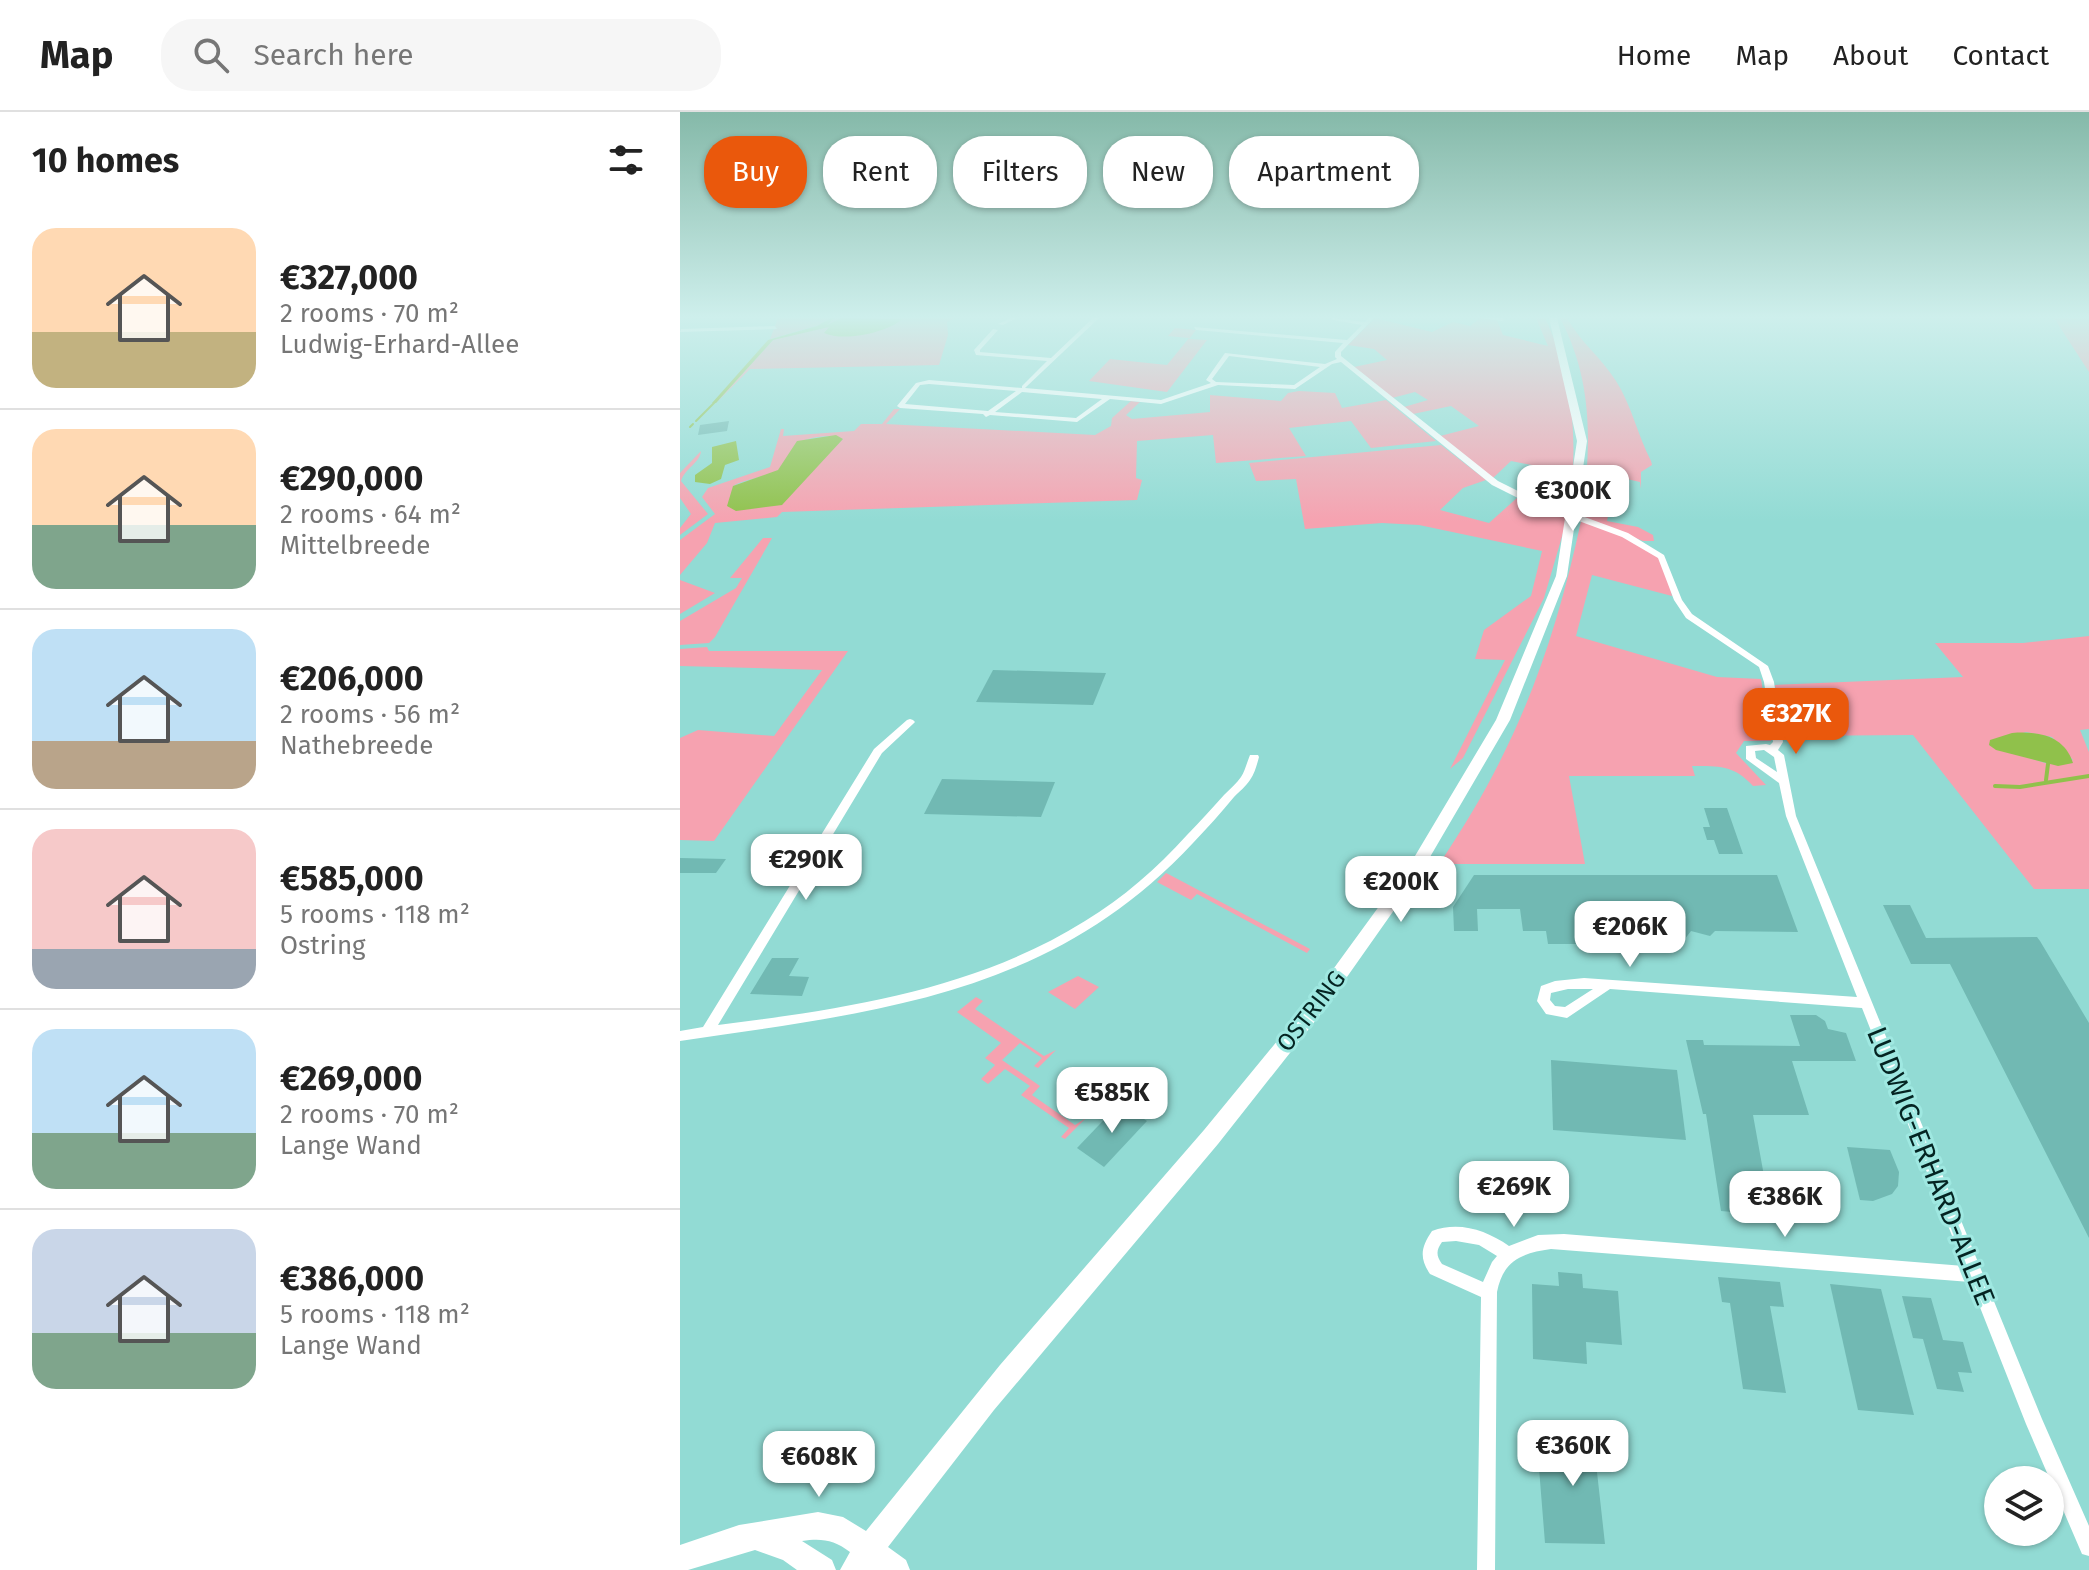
<!DOCTYPE html>
<meta charset="utf-8">
<style>
body{margin:0;font-family:"Fira Sans",sans-serif;background:#f6f6f6;color:#222;height:100vh;display:flex;flex-direction:column;font-size:30px;white-space:nowrap}
*{box-sizing:border-box;margin:0}
p{font-size:26px;color:#767676}
.icon{flex:none;width:44px;height:44px;fill:none;stroke:currentColor;stroke-width:2;stroke-linecap:round;stroke-linejoin:round}
.map{position:relative;flex:1;overflow:hidden}
.drawer{display:flex;flex-direction:column;background:#fff;width:680px}
.drawer>*{flex:none}
.guide{position:absolute;left:24px;top:24px;width:760px;height:72px;display:flex;gap:16px}
.fabs{position:absolute;left:1304px;top:1354px;display:grid;gap:16px}
.fabs a{display:grid;place-items:center;width:80px;height:80px;border-radius:50%;background:#fff;box-shadow:0 2px 6px #0004;font-size:40px}
.price{position:absolute;translate:-50% -68px;padding:0 18px;border-radius:16px;background:#fff;color:#222;font-size:26px;line-height:52px;filter:drop-shadow(0 2px 4px #0008)}
.price::after{content:'';position:absolute;left:50%;top:48px;width:24px;height:18px;margin-left:-12px;background:inherit;clip-path:polygon(0 0,100% 0,50% 100%)}
.price.selected{background:#ea580c;color:#fff}
ul{padding:0;list-style:none}
li{display:flex;align-items:center;gap:24px;height:200px;padding:0 32px}
li+li{border-top:2px solid #e0e0e0}
li span{display:grid;place-items:center;flex:none;width:224px;height:160px;border-radius:24px;color:#555}
li>.icon{margin-inline-start:auto}
span .icon{width:96px;height:96px;fill:#fffc;stroke-width:1}
li b{font-size:34px}
h2{display:flex;justify-content:space-between;align-items:center;height:96px;padding:0 32px;font-size:34px}
.tag{padding:0 28px;border-radius:32px;background:#fff;box-shadow:0 2px 6px #0004;font-size:28px;line-height:72px}
.tag.selected{background:#ea580c;color:#fff}
header{display:flex;align-items:center;gap:48px;box-sizing:border-box;height:112px;padding:0 40px;background:#fff;border-bottom:2px solid #e0e0e0}
header strong{font-size:38px}
nav{display:flex;gap:44px;margin-inline-start:auto;font-size:28px}
.search{width:560px;height:72px;background:#f6f6f6;display:flex;align-items:center;gap:20px;box-sizing:border-box;padding:0 28px;border-radius:32px;color:#767676;font-size:30px}
main{display:flex;flex:1;min-height:0}
.map>svg:first-child{display:block}
</style>
<header>
<strong>Map</strong>
<div class="search"><svg class="icon" aria-label="search" viewBox="0 0 24 24"><circle cx="10" cy="10" r="6"/><path d="M15 15l6 6"/></svg>Search here</div>
<nav><a>Home</a><a>Map</a><a>About</a><a>Contact</a></nav>
</header>
<main>
<section class="drawer">
<h2>10 homes<svg class="icon" aria-label="filters" viewBox="0 0 24 24"><path d="M4 7h16M4 17h16"/><circle cx="9" cy="7" r="2"/><circle cx="15" cy="17" r="2"/></svg></h2>
<ul>
<li><span style="background:linear-gradient(#ffd9b3 65%,#c2b280 0)"><svg class="icon" aria-label="home" viewBox="0 0 24 24"><path d="M3 11l9-7 9 7M6 9v11h12V9"/></svg></span><div><b>€327,000</b><p>2 rooms · 70 m²</p><p>Ludwig-Erhard-Allee</p></div></li>
<li><span style="background:linear-gradient(#ffd9b3 60%,#7fa58c 0)"><svg class="icon" aria-label="home" viewBox="0 0 24 24"><path d="M3 11l9-7 9 7M6 9v11h12V9"/></svg></span><div><b>€290,000</b><p>2 rooms · 64 m²</p><p>Mittelbreede</p></div></li>
<li><span style="background:linear-gradient(#bfe0f5 70%,#b9a48a 0)"><svg class="icon" aria-label="home" viewBox="0 0 24 24"><path d="M3 11l9-7 9 7M6 9v11h12V9"/></svg></span><div><b>€206,000</b><p>2 rooms · 56 m²</p><p>Nathebreede</p></div></li>
<li><span style="background:linear-gradient(#f6c9c9 75%,#9aa5b1 0)"><svg class="icon" aria-label="home" viewBox="0 0 24 24"><path d="M3 11l9-7 9 7M6 9v11h12V9"/></svg></span><div><b>€585,000</b><p>5 rooms · 118 m²</p><p>Ostring</p></div></li>
<li><span style="background:linear-gradient(#bfe0f5 65%,#7fa58c 0)"><svg class="icon" aria-label="home" viewBox="0 0 24 24"><path d="M3 11l9-7 9 7M6 9v11h12V9"/></svg></span><div><b>€269,000</b><p>2 rooms · 70 m²</p><p>Lange Wand</p></div></li>
<li><span style="background:linear-gradient(#c9d6e8 65%,#7fa58c 0)"><svg class="icon" aria-label="home" viewBox="0 0 24 24"><path d="M3 11l9-7 9 7M6 9v11h12V9"/></svg></span><div><b>€386,000</b><p>5 rooms · 118 m²</p><p>Lange Wand</p></div></li>
</ul>
</section>
<div class="map">
<svg width="1409" height="1458" viewBox="0 0 1409 1458">
<rect width="100%" height="100%" fill="#92dbd4"/>
<g fill="#f6a2b0" fill-rule="evenodd">
<polygon points="98,206 275,206 267,210 268,223 259,253 70,257 36,291 93,228 135,217 139,213 90,227"/>
<path d="M695 206 752 220 773 210 790 214 800 206 817 208 823 223 868 234 856 206H865C895 269 898 331 889 400L845 384 867 356 831 349 813 366 760 324 799 314 771 294 733 302 724 295 748 288 735 280 712 286 674 255 707 248 694 237 668 233Z"/>
<path d="M880 206H887C900 230 921 245 936 269 951 292 958 324 971 349L972 353 961 360V377L960 370 929 363 924 402 928 404 927 409 958 415 973 423 974 429H963L902 405C911 335 914 270 880 206Z"/>
<polygon points="1374,206 1409,206 1409,260"/>
<polygon points="495,216 516,218 509,227 527,228 487,280 409,269 430,247 487,253 509,226 488,224"/>
<path d="M619 279 655 281 662 296 706 288 756 329 691 336 671 309 609 316 626 344 536 351 533 323 457 329 456 366 462 368 457 388 102 400 97 405 35 411 27 431 0 463V428L35 402 22 385 28 376 90 355 101 317H104L103 324 174 319 181 312H202L214 297H220L206 312 415 323 431 314 432 306 451 289 460 290 446 303 452 307 530 300V283L601 289 608 281ZM148 324 163 327 145 345 53 374C66 367 81 366 95 360 124 346 99 327 148 324Z"/>
<polygon points="761,333 806,368 783,376 760,398 809,411 838,385 888,404 864,486 783,646 770,657 825,548 795,547 804,518 851,484 862,439 739,413 702,411 625,417 616,367 576,369 569,351"/>
<path d="M21 339C20 351 5 356 1 369L28 402 0 423V416L11 402 0 386V361Z"/>
<path d="M901 409C926 418 971 427 984 453 988 462 990 474 992 484L912 463 896 524 1037 565 1081 567 1091 629H1064L1056 641 1086 673 1073 674C1054 653 1039 654 1012 654L1015 664H889L905 752H759C834 642 873 540 901 409Z"/>
<polygon points="83,426 92,426 35,525 29,531 0,533 0,509 56,476 62,466 50,466"/>
<polygon points="0,468 35,481 0,502"/>
<path d="M1409 524V617L1400 618 1409 640V777H1354L1233 623 1103 624 1095 573 1283 565 1255 531H1343ZM1346 620 1372 625 1393 648 1368 652 1309 633Z"/>
<polygon points="27,535 29,539 168,539 34,729 0,728 0,626 18,618 94,624 142,558 0,554 0,537"/>
<polygon points="486,761 490,763 630,837 627,841 517,782 511,788 477,770"/>
<polygon points="398,864 419,875 395,897 368,880"/>
<polygon points="296,885 303,889 295,897 364,944 376,938 358,956 354,954 362,946 340,931 322,948 360,974 352,983 395,1013 406,1006 385,1027 381,1025 389,1016 341,983 350,974 325,957 308,972 301,967 315,953 305,946 321,931 277,900"/>
</g>
<g fill="#90c14b">
<path d="M151 206H155L147 213 161 206 222 207C207 221 163 230 144 221L149 215 93 228 36 291H32L88 228 137 214Z"/>
<polygon points="156,323 163,327 102,393 56,399 47,394 53,374 98,358 117,329"/>
<polygon points="56,329 59,348 45,353 41,367 30,372 15,370 15,363 32,351 32,335"/>
<path d="M1332 621C1358 619 1384 623 1393 651L1378 654 1316 638 1309 633 1310 628Z"/>
</g>
<g fill="none" stroke-linecap="round" stroke-linejoin="round">
<g stroke="#90c14b" stroke-width="2">
<polyline points="16,309 38,287"/>
<polyline points="10,315 13,312"/>
</g>
<g stroke="#90c14b" stroke-width="4">
<polyline points="1366,668 1368,652"/>
<polyline points="1315,674 1340,675 1409,664"/>
</g>
</g>
<g fill="#71b9b3">
<polygon points="49,309 47,319 18,323 20,313"/>
<polygon points="313,558 426,561 413,593 296,590"/>
<polygon points="262,667 375,670 361,705 244,702"/>
<polygon points="1024,696 1047,696 1063,742 1039,742 1034,728 1027,728 1023,715 1030,715"/>
<polygon points="0,746 46,747 36,761 0,761"/>
<polygon points="794,763 1097,763 1118,820 1035,819 1030,824 1011,819 1001,832 868,832 866,819 843,819 840,797 797,797 798,819 774,819 773,795"/>
<polygon points="1203,793 1230,793 1246,826 1357,825 1360,829 1409,911 1409,1126 1270,852 1231,852"/>
<polygon points="92,846 119,846 109,864 129,865 122,884 70,882"/>
<polygon points="1110,903 1136,903 1145,909 1148,917 1166,921 1176,949 1112,949 1129,1003 1073,1003 1088,1086 1073,1085 1076,1102 1041,1099 1026,1002 1023,1002 1006,928 1023,928 1024,933 1120,934"/>
<polygon points="871,948 997,958 1006,1028 873,1018"/>
<polygon points="440,991 467,1009 424,1055 397,1036"/>
<polygon points="1167,1035 1210,1038 1219,1060 1218,1074 1212,1082 1193,1089 1180,1088"/>
<polygon points="878,1160 902,1162 903,1176 938,1179 942,1233 906,1230 907,1252 853,1247 852,1172 879,1174"/>
<polygon points="1038,1165 1100,1170 1104,1195 1090,1194 1106,1281 1063,1277 1050,1191 1042,1190"/>
<polygon points="1150,1172 1201,1177 1234,1303 1178,1298"/>
<polygon points="1222,1184 1251,1186 1263,1228 1283,1230 1292,1261 1278,1260 1284,1280 1257,1277 1243,1227 1233,1226"/>
<polygon points="893,1316 927,1317 932,1351 916,1351 925,1432 865,1431 857,1331 895,1332"/>
</g>
<g fill="none" stroke-linecap="round" stroke-linejoin="round">
<g fill="#fff" fill-rule="evenodd">
<polygon points="331,206 337,206 323,213 318,212"/>
<path d="M413 206H419L345 276 481 288 531 271 526 268 545 241 645 252 657 247 655 245V240L663 231 516 218 514 215 667 228 682 213 653 208 651 206 685 210 689 206H694L661 240V244L818 369 848 384 948 421 984 443 1002 488 1012 502 1088 554 1094 570 1103 630 1098 638 1104 643 1116 704 1362 1307 1409 1414V1444L1402 1442 1346 1312 1290 1170 871 1137C841 1141 823 1149 817 1180L815 1458H797L801 1185 750 1162C739 1146 741 1135 752 1119 779 1109 806 1118 829 1134L858 1123 884 1122 1284 1154 1182 896 930 877 887 906 866 902 857 889 861 874 875 869 904 866 1177 885 1106 704 1099 671 1066 647V634L1086 632 1090 633 1093 630 1084 570 1079 555 1006 506 994 488 978 446 942 425 842 388 812 373 661 250 652 252 615 277 538 273 481 292 430 287 397 310 310 303 306 305 303 302 220 296 217 294 236 271 249 268 342 276V274L367 249 296 243 294 238 313 217 318 218 300 238V240L371 246ZM549 244 640 255 614 273 536 270 532 267ZM249 272 336 279 308 299 225 292 240 273ZM342 280 422 287 396 306 315 300ZM1084 638 1094 645 1097 660 1076 646 1075 639ZM888 877H913L885 895 875 894 870 888 871 881ZM776 1129 799 1133 817 1144 812 1150 803 1170 762 1152C756 1144 756 1138 762 1130Z"/>
<polygon points="801,206 823,206 825,207 822,209"/>
<polygon points="95,214 97,217 0,220 1,217"/>
<path d="M230 607 233 608 235 610 233 612 202 641 38 913C164 897 295 878 405 809 443 786 477 756 507 723 520 710 532 696 544 683 550 677 557 671 561 665 565 659 567 650 570 643H578L579 645C577 652 575 661 570 668 566 674 559 680 554 685 541 701 527 716 513 731 371 884 195 900 0 929V919L23 915 194 637 227 608Z"/>
</g>
<path fill="#fff" fill-rule="evenodd" d="M869 206H877L907 329 887 464 830 608 743 757 643 899 538 1032 314 1298 208 1435 226 1448 230 1458H160L170 1440C154 1428 142 1426 122 1429L152 1448 156 1458H117L103 1448 75 1438 8 1458H0V1433L59 1413 138 1400 163 1405 186 1419 320 1253 524 1018 630 889 732 749 816 608 876 464 897 329Z"/>
</g>
<linearGradient id="sky" x2="0" y2="1"><stop stop-color="#85b9a9"/><stop offset="0.5" stop-color="#ceefec"/><stop offset="1" stop-color="#ceefec" stop-opacity="0"/></linearGradient>
<rect width="1409" height="410" fill="url(#sky)"/>
<g text-anchor="middle" dominant-baseline="central" stroke-width="6" stroke-linejoin="round" paint-order="stroke">
<g font-size="24" fill="#042422" stroke="#9fe8e1">
<text transform="translate(631 899) rotate(-52)">OSTRING</text>
</g>
<g font-size="28" fill="#042422" stroke="#9fe8e1">
<text transform="translate(1251 1054) rotate(68)">LUDWIG-ERHARD-ALLEE</text>
</g>
</g>
</svg>
<div class="fabs">
<a><svg class="icon" aria-label="layers" viewBox="0 0 24 24"><path d="M12 4l9 5-9 5-9-5zM3 14l9 5 9-5"/></svg></a>
</div>
<b class="price" style="left:893px;top:421px">€300K</b>
<b class="price selected" style="left:1116px;top:644px">€327K</b>
<b class="price" style="left:126px;top:790px">€290K</b>
<b class="price" style="left:721px;top:812px">€200K</b>
<b class="price" style="left:950px;top:857px">€206K</b>
<b class="price" style="left:432px;top:1023px">€585K</b>
<b class="price" style="left:834px;top:1117px">€269K</b>
<b class="price" style="left:1105px;top:1127px">€386K</b>
<b class="price" style="left:893px;top:1376px">€360K</b>
<b class="price" style="left:139px;top:1387px">€608K</b>
<div class="guide">
<a class="tag selected">Buy</a>
<a class="tag">Rent</a>
<a class="tag">Filters</a>
<a class="tag">New</a>
<a class="tag">Apartment</a>
</div>
</div>
</main>
